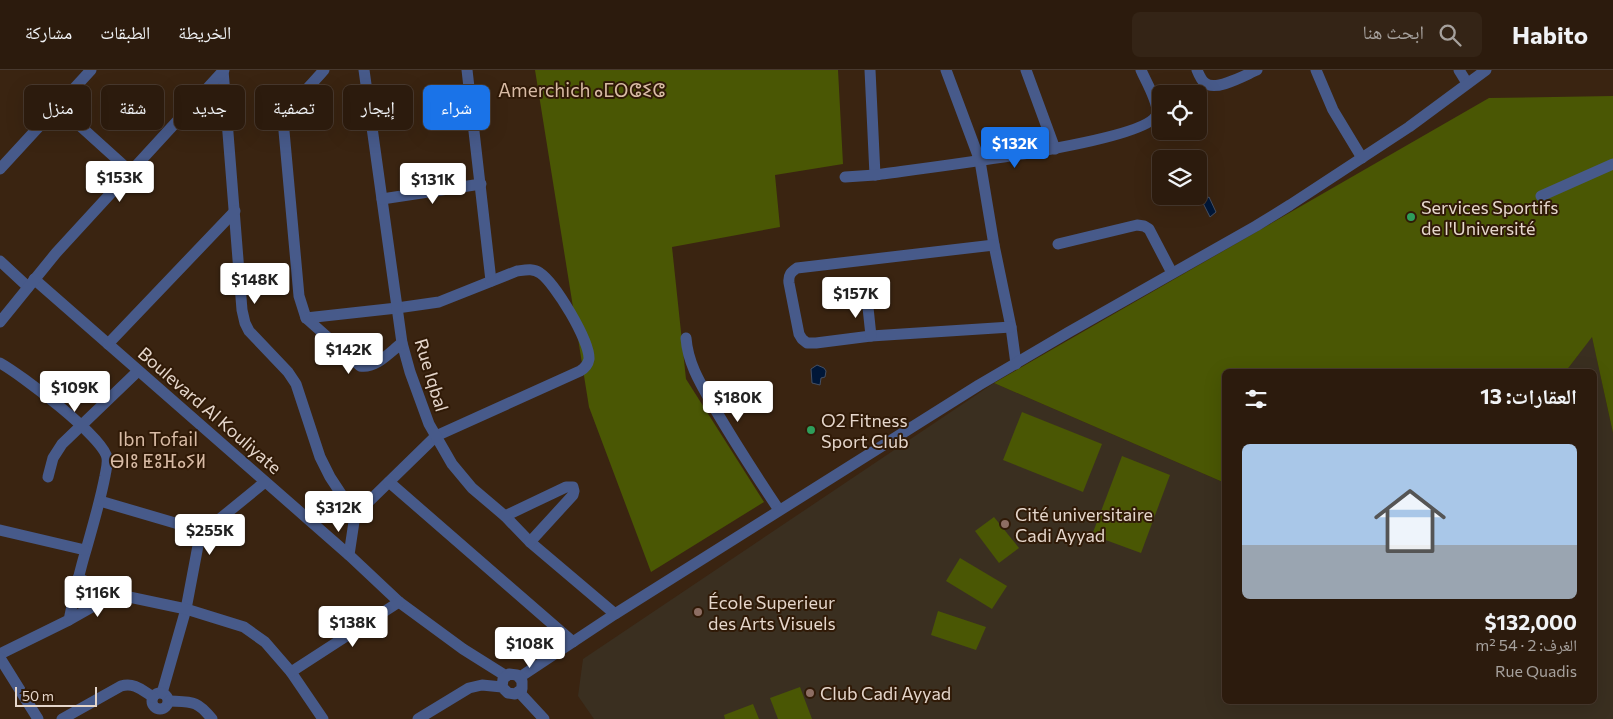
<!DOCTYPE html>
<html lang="ar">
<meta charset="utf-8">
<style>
body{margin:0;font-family:Commissioner,"Noto Naskh Arabic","Noto Sans Tifinagh",sans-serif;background:#342416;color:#f1f3f6;direction:rtl;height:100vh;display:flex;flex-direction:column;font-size:19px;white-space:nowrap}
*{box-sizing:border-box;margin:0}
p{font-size:16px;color:#a6a19d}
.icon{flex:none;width:28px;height:28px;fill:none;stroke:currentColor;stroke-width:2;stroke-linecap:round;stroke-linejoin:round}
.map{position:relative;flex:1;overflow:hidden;direction:ltr}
.details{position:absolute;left:1222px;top:299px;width:375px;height:335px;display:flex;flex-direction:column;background:#2c1b0d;border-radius:8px;box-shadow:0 5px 20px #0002,0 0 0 1px #48392e;direction:rtl}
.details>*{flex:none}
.top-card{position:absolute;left:15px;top:15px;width:475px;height:45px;direction:rtl;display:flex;gap:10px}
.fabs{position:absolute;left:1152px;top:15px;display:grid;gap:10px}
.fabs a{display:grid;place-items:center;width:55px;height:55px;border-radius:8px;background:#2c1b0d;box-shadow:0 5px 20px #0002,0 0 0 1px #48392e;font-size:25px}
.scale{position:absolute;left:15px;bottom:12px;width:82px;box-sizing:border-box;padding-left:5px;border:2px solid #e5d6cb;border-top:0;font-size:14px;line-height:18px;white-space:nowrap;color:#e5d6cb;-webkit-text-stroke:4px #301a07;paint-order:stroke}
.price{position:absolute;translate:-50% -42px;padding:0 11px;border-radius:5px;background:#fff;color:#222;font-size:16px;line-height:32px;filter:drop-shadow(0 1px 2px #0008)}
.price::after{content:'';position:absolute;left:50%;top:30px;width:15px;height:11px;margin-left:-8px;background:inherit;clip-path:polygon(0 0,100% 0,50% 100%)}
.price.active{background:#1a73e8;color:#fff}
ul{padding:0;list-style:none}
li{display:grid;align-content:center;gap:10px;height:265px;padding:0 20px}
li span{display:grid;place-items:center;height:155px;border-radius:8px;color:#555}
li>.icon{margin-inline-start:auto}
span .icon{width:90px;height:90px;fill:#fffc;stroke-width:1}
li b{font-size:21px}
h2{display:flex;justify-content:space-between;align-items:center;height:60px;padding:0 20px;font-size:21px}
.chip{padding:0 18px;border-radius:8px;background:#2c1b0d;box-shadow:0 5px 20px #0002,0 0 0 1px #48392e;font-size:18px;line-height:45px}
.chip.active{background:#1a73e8;color:#fff}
header{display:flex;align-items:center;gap:30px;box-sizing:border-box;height:70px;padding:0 25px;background:#2c1b0d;border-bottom:1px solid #48392e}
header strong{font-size:24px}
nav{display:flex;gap:28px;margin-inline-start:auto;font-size:18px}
.search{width:350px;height:45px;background:#342416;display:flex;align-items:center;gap:12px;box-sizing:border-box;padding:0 18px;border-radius:8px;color:#a6a19d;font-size:19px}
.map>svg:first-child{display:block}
</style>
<header>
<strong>Habito</strong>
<div class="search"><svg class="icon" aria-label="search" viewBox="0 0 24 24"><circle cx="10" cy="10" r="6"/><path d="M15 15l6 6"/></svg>ابحث هنا</div>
<nav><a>الخريطة</a><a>الطبقات</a><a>مشاركة</a></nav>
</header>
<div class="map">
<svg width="1613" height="649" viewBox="0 0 1613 649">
<rect width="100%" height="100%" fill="#3a2411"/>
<polygon fill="#3a2f20" points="1592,266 1613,363 1613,649 594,649 578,626 583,589 994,313 1225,413 1225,631 1595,631 1595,301 1566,301"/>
<g fill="#4a5704">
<polygon points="535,0 838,0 843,94 775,105 780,157 672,177 686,309 764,432 651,502 589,337"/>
<polygon points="1613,26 1613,363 1592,267 1566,301 1225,301 1225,413 994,313 1489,28"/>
<polygon points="1022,342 1102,374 1083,422 1003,390"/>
<polygon points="1122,386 1170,405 1141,483 1092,465"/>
<polygon points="994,447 1019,478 999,493 975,461"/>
<polygon points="960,488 1007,516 992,539 946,511"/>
<polygon points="938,541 986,557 976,580 931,565"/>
<polygon points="800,617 812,649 778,649 770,628"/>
<polygon points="753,634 759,649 725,649 724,645"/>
</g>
<g fill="#001738" stroke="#455064">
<polygon points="1209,127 1216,142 1210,147 1202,131"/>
<polygon points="817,295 824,298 826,301 825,307 821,308 820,315 812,313 811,299"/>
</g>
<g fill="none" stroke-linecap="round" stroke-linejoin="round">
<g stroke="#475a8a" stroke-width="11">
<polyline points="223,0 242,240 245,253 249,261 288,302 296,314 320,387 330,407 355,445 349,485"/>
<path d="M324 0C309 18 285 37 284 61L299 226 306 248 397 238 439 232 517 201C525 200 533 198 540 203 555 213 590 271 589 289 588 295 585 298 580 301L436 366 355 445"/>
<polyline points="364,0 402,273 410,302 429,354 452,394 472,418 505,446 530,472 615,544"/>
<polyline points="467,0 491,211"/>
<polyline points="870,0 875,105"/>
<polyline points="946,0 980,91 994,175 1011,257 1016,294"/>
<polyline points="1026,0 1055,79"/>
<path d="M1197 0C1199 5 1201 10 1205 13 1216 22 1245 5 1257 0"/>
<polyline points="1316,0 1333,40 1362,88"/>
<polyline points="1459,0 1467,13"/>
<polyline points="58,36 131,102"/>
<polyline points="0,99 91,0"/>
<path d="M845 107 875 105C916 99 1139 74 1156 46 1161 36 1145 10 1141 0"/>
<polyline points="1541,126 1613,94"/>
<polyline points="382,129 481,114"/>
<polyline points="1058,174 1137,155 1144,156 1149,159 1172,203"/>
<path d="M994 175 797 198C791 202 788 205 789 213L799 264 802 269 807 273H816L871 266 1011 257"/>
<polyline points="0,191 28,217"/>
<polyline points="34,209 349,485 399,532 463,579 506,606"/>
<polyline points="867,228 871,266"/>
<path d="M306 248 360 296C376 299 390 282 402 273"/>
<polyline points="0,252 56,183 224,0"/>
<path d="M686 268C688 295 702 316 715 339 735 373 757 407 779 440"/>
<polyline points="108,274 235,141"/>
<path d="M0 293C20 304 104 367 107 388 108 394 106 400 105 406 100 432 93 455 86 480 79 503 74 526 69 550L0 584"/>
<polyline points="48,407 53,388 62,374 138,301"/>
<polyline points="389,412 573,572"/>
<polyline points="100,431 192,458 200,465 186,539 162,623"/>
<polyline points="505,446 566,417 573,417 574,421 573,425 530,472"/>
<polyline points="0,460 85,480"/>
<polyline points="200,465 265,412"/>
<polyline points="78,508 115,524 186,539 244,557 265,572 291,602 323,649"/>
<polyline points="69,550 115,524"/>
<polyline points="0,588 38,649"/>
<polyline points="291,602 399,532"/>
<polyline points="520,607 615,544 979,315 1069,262 1256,156 1290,135 1409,57 1486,0"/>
<polyline points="519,622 544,649"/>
<circle cx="160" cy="631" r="8"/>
<path d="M169 631C192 632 197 630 212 649"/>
<path d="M62 649 121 616C134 612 142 620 153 627"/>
<polyline points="418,649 469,618 482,615 502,617 508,623 515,624 522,619 522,611 517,605 509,604 503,609 502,617"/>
</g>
</g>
<g fill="#2e9e5b" stroke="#301a07" stroke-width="2">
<circle cx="1411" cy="147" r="5"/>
<circle cx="811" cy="360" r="5"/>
</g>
<g fill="#8d6e63" stroke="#301a07" stroke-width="2">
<circle cx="1005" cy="454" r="5"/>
<circle cx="698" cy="542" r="5"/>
<circle cx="810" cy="623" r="5"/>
</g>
<g text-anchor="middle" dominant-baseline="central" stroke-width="4" stroke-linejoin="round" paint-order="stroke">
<g font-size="18" fill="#e5d6cb" stroke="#301a07" text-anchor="start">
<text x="1421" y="137">Services Sportifs<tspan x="1421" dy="21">de l'Université</tspan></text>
<text x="821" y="350">O2 Fitness<tspan x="821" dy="21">Sport Club</tspan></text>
<text x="1015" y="444">Cité universitaire<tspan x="1015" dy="21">Cadi Ayyad</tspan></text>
<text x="708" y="532">École Superieur<tspan x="708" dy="21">des Arts Visuels</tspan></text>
<text x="820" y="623">Club Cadi Ayyad</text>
</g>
<g font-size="18" fill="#e5d6cb" stroke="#301a07">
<text transform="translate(432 305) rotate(73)">Rue Iqbal</text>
<text transform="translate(210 340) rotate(41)">Boulevard Al Kouliyate</text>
</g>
<g font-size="19" fill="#d8bba5" stroke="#301a07">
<text x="582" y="19">Amerchich ⴰⵎⵔⵛⵉⵛ</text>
<text x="158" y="368">Ibn Tofail<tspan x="158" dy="22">ⴱⵏⵓ ⵟⵓⴼⴰⵢⵍ</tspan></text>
</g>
</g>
</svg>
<div class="fabs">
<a><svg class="icon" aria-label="locate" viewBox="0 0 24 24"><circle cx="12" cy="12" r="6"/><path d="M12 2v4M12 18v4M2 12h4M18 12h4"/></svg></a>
<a><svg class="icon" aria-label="layers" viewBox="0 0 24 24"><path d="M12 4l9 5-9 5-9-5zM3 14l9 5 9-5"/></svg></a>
</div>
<div class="scale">50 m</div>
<b class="price active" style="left:1015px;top:99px">$132K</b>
<b class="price" style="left:120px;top:133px">$153K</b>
<b class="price" style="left:433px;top:135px">$131K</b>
<b class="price" style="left:255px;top:235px">$148K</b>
<b class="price" style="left:856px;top:249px">$157K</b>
<b class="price" style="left:349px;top:305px">$142K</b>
<b class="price" style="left:75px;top:343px">$109K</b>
<b class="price" style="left:738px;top:353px">$180K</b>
<b class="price" style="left:339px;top:463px">$312K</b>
<b class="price" style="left:210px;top:486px">$255K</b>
<b class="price" style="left:98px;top:548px">$116K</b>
<b class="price" style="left:353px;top:578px">$138K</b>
<b class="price" style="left:530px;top:599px">$108K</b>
<div class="top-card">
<a class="chip active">شراء</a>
<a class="chip">إيجار</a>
<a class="chip">تصفية</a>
<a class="chip">جديد</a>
<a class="chip">شقة</a>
<a class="chip">منزل</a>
</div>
<section class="details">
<h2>العقارات: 13<svg class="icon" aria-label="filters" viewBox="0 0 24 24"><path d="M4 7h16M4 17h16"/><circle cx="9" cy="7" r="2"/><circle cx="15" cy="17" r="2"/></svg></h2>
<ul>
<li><span style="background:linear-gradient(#a9c7e8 65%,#9aa5b1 0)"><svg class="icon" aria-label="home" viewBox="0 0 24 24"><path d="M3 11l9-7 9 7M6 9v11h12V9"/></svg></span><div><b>$132,000</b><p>الغرف: 2 · 54 m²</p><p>Rue Quadis</p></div></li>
</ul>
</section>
</div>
